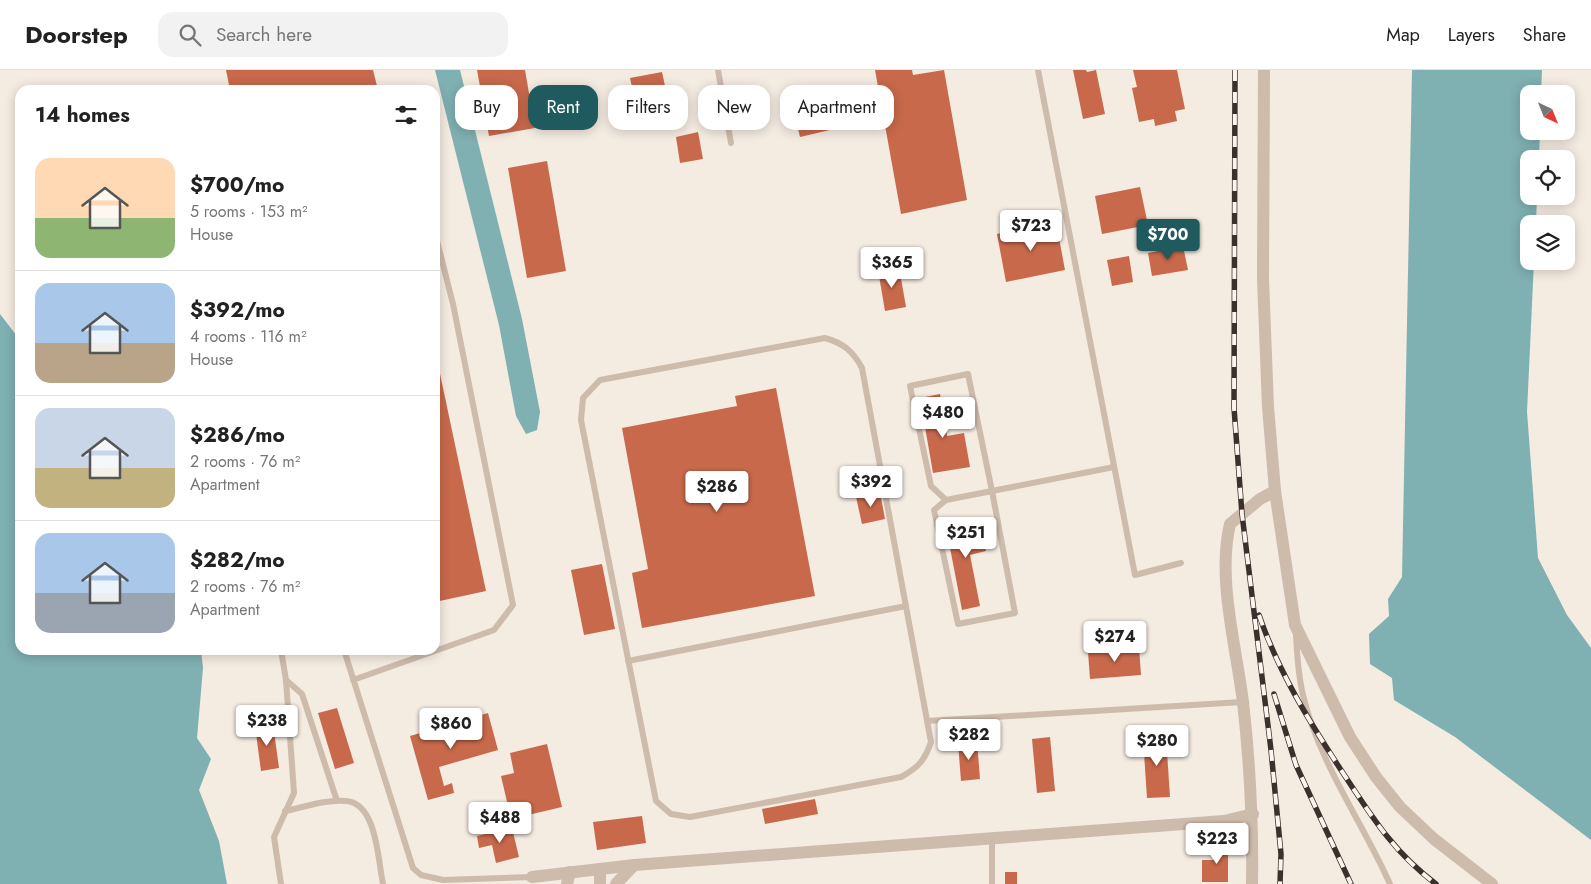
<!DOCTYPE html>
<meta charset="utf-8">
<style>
body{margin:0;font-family:Jost,sans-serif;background:#f2f2f2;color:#222;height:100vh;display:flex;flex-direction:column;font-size:19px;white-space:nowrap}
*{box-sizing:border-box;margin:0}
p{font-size:16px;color:#767676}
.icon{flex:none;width:28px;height:28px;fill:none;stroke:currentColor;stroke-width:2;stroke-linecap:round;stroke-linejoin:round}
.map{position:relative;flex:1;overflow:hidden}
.sheet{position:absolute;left:15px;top:15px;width:425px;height:570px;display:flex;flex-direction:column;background:#fff;border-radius:15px;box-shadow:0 2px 12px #0003}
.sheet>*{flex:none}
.hud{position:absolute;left:455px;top:15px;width:475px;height:45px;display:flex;gap:10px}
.needle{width:32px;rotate:137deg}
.controls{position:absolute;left:1520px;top:15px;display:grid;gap:10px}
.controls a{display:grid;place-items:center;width:55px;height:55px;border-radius:10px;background:#fff;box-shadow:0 2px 12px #0003;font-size:25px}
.price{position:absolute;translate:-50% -42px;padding:0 11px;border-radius:5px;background:#fff;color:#222;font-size:16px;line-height:32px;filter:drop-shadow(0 1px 2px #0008)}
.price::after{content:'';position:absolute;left:50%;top:30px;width:15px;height:11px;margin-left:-8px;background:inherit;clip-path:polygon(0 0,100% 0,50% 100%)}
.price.current{background:#1f5a5e;color:#fff}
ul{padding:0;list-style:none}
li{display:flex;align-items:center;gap:15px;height:125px;padding:0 20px}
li+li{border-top:1px solid #e0e0e0}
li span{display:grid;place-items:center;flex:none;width:140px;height:100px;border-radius:15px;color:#555}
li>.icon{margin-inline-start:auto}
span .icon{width:60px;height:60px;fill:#fffc;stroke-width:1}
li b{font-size:21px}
h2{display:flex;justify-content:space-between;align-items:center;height:60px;padding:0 20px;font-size:21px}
.chip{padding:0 18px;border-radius:15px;background:#fff;box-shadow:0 2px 12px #0003;font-size:18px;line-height:45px}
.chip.current{background:#1f5a5e;color:#fff}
header{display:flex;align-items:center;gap:30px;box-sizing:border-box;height:70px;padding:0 25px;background:#fff;border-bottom:1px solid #e0e0e0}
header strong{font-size:24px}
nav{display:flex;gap:28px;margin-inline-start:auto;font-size:18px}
.search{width:350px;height:45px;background:#f2f2f2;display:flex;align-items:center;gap:12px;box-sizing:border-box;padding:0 18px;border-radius:15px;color:#767676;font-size:19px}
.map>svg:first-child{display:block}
</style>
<header>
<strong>Doorstep</strong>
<div class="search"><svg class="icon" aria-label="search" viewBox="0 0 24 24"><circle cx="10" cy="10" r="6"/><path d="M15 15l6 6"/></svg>Search here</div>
<nav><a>Map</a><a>Layers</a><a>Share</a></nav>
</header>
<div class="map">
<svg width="1591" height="814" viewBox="0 0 1591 814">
<rect width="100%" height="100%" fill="#f4ebe1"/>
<g fill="#7fb0b2">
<polygon points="435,0 460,0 522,249 540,342 537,360 526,364 516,346 499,255"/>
<polygon points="1412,0 1542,0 1541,24 1529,24 1529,61 1540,61 1539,89 1529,89 1529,126 1537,126 1536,154 1529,154 1529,191 1534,191 1527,342 1538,488 1567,545 1591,578 1591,770 1455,667 1394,630 1392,608 1370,594 1369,564 1389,546 1388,529 1402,507"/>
<polygon points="0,244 20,270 20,580 201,580 203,598 197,668 211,689 199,720 219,771 227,814 0,814"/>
</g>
<g fill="#c8694b">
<polygon points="226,0 373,0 378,20 230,20"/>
<polygon points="477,0 525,0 535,58 489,66"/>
<polygon points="875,0 912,0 913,5 944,0 967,130 901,144"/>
<polygon points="1073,0 1086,0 1087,2 1096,0 1105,44 1083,49"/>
<polygon points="1133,0 1177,0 1185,39 1175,41 1177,51 1155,56 1154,49 1139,52 1132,18 1137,17"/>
<polygon points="662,2 665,16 633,22 630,8"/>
<polygon points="822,22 830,60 800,67 791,29"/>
<polygon points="698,62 703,89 680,93 676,67"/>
<polygon points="547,91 566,201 527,208 508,98"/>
<polygon points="1140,117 1148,155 1102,164 1095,126"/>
<polygon points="1056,152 1065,200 1006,212 997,164"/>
<polygon points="1183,176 1188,200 1152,206 1148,183"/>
<polygon points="1129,186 1133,212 1112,216 1107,190"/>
<polygon points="899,197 906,237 885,241 878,200"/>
<polygon points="439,299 486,521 435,532 435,300"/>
<polygon points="776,318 815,526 642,558 632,503 648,499 622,358 737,336 735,326"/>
<polygon points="940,324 947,366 964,363 970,397 933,403 920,328"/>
<polygon points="880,422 885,449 862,454 856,427"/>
<polygon points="980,450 986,481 970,485 980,536 962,540 946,457"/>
<polygon points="602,494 615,559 584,565 571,500"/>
<polygon points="1139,577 1141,605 1090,609 1088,582"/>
<polygon points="337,638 354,693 335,699 318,643"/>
<polygon points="488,643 498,680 439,697 444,716 452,713 454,723 428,730 410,666"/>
<polygon points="273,654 279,698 261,701 255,656"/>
<polygon points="1166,666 1170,727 1147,728 1143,668"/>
<polygon points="1050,667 1055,721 1037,723 1032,669"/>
<polygon points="977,671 980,709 961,711 958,673"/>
<polygon points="547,674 562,737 511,749 501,706 514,703 510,683"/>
<polygon points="815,729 818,744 765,754 762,739"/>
<polygon points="642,746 646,773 597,780 593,752"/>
<polygon points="512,758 519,787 496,793 492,775 479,778 477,766"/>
<polygon points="1213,772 1228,772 1228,812 1202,812 1202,790 1213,790"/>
<rect x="1005" y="802" width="12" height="12"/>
</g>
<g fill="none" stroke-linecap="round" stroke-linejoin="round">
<g stroke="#cdbbac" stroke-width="6">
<polyline points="718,0 731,73"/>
<polyline points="1038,0 1135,505 1181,493"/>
<path d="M825 268C843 273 853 281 862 298L931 672C925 690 918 698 901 707L690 747 671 744 656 731 581 350 583 328 600 310Z"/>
<polygon points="992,421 1015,543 958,554 934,440 946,430"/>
<polyline points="946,430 931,416 910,316 968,304 992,421 1114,397"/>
<path d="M1296 564C1297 585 1298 605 1303 625 1319 693 1362 751 1390 814"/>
<polyline points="281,580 286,610 294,723 274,767 281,814"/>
<polyline points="344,580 413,798 421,805 443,810 532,807"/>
<polyline points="628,591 906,536"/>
<polyline points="286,610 302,624 337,731"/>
<polyline points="353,610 494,560 513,535 453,234 435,163"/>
<polyline points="927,651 1242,632"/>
<path d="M285 741C304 737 327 729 346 731 377 733 378 791 383 814"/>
<polyline points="992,769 992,814"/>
</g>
<g stroke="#cdbbac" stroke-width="12">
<polyline points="1264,0 1263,209 1268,337 1275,421 1295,555 1350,667 1376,707 1400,737 1434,769 1492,814"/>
<polyline points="532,807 634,795 1224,751 1253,744"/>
<polyline points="567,814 570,802"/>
<polyline points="600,814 600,799"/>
<polyline points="616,814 634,795"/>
<path d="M1252 814C1253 752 1250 694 1243 632 1236 576 1217 508 1230 454L1260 429 1275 421"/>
</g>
<g stroke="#3b302b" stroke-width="5.5">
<g id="rail">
<polyline points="1235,0 1234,338 1242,444 1271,680 1281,784 1280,814"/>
<path d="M1259 545C1278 601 1309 651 1341 700 1371 745 1392 781 1436 814"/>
<polyline points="1274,624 1296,695 1351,814"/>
</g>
</g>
<use href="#rail" stroke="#fbf5ee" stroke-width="4" stroke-dasharray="11" stroke-linecap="butt"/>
</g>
</svg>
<div class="controls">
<a><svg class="needle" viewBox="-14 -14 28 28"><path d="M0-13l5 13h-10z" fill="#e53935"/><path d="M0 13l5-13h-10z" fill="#767676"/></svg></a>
<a><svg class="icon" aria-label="locate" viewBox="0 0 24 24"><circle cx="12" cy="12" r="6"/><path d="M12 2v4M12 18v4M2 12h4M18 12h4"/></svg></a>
<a><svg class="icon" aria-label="layers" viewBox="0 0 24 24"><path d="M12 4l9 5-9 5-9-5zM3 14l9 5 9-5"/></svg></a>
</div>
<b class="price" style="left:1031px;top:182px">$723</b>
<b class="price current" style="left:1168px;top:191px">$700</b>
<b class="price" style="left:892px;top:219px">$365</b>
<b class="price" style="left:943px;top:369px">$480</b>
<b class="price" style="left:871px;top:438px">$392</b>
<b class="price" style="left:717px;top:443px">$286</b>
<b class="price" style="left:966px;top:489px">$251</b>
<b class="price" style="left:1115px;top:593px">$274</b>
<b class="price" style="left:267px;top:677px">$238</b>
<b class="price" style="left:451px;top:680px">$860</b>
<b class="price" style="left:969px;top:691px">$282</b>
<b class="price" style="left:1157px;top:697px">$280</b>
<b class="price" style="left:500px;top:774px">$488</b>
<b class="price" style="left:1217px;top:795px">$223</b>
<div class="hud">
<a class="chip">Buy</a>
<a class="chip current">Rent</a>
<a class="chip">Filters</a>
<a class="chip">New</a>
<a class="chip">Apartment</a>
</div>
<section class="sheet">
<h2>14 homes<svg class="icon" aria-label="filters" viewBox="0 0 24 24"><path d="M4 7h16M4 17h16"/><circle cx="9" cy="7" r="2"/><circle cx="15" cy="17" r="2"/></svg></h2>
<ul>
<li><span style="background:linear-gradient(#ffd9b3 60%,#8fb573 0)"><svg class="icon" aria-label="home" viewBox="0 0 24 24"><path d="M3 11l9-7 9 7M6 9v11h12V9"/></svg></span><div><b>$700/mo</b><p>5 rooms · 153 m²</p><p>House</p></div></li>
<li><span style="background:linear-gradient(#a9c7e8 60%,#b9a48a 0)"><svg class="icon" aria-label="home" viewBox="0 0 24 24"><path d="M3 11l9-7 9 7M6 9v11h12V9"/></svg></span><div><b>$392/mo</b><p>4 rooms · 116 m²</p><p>House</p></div></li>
<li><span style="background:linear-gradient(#c9d6e8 60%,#c2b280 0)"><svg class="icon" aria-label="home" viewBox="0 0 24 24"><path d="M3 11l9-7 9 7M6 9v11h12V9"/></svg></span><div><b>$286/mo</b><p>2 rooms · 76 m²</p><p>Apartment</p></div></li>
<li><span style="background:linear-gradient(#a9c7e8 60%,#9aa5b1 0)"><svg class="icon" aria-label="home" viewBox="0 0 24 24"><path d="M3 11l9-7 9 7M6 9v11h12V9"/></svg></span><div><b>$282/mo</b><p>2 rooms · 76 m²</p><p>Apartment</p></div></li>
</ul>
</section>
</div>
